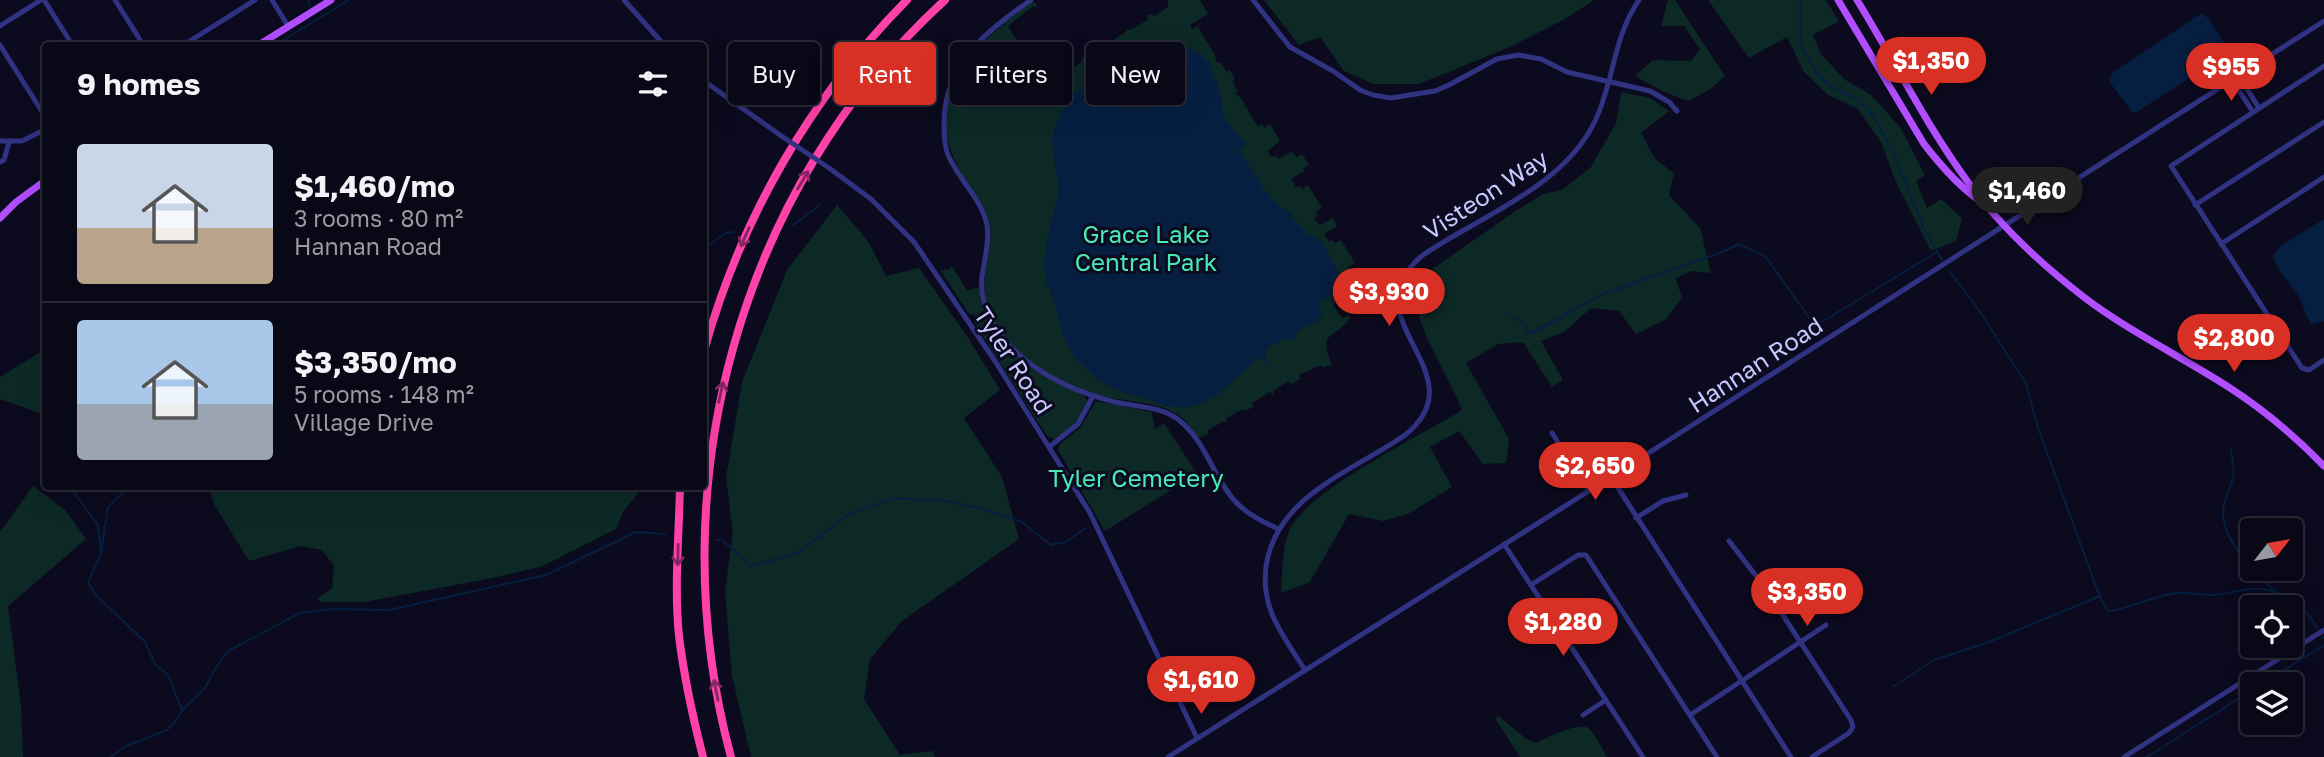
<!DOCTYPE html>
<meta charset="utf-8">
<style>
body{margin:0;font-family:"Golos Text",sans-serif;background:#171623;color:#f1f3f6;height:100vh;display:flex;flex-direction:column;font-size:26px;white-space:nowrap}
*{box-sizing:border-box;margin:0}
p{font-size:23px;color:#999aa1}
.icon{flex:none;width:38px;height:38px;fill:none;stroke:currentColor;stroke-width:2;stroke-linecap:round;stroke-linejoin:round}
.map{position:relative;flex:1;overflow:hidden}
.sheet{position:absolute;left:42px;top:42px;width:665px;height:448px;display:flex;flex-direction:column;background:#090816;border-radius:7px;box-shadow:0 7px 28px #0002,0 0 0 2px #292935}
.sheet>*{flex:none}
.hud{position:absolute;left:728px;top:42px;width:665px;height:63px;display:flex;gap:14px}
.needle{width:46px;rotate:59deg}
.tools{position:absolute;left:2240px;top:518px;display:grid;gap:14px}
.tools a{display:grid;place-items:center;width:63px;height:63px;border-radius:7px;background:#090816;box-shadow:0 7px 28px #0002,0 0 0 2px #292935;font-size:35px}
.price{position:absolute;translate:-50% -60px;padding:0 16px;border-radius:24px;background:#d93025;color:#fff;font-size:23px;line-height:46px;filter:drop-shadow(0 2px 4px #0008)}
.price::after{content:'';position:absolute;left:50%;top:42px;width:21px;height:16px;margin-left:-10px;background:inherit;clip-path:polygon(0 0,100% 0,50% 100%)}
.price.selected{background:#222;color:#fff}
ul{padding:0;list-style:none}
li{display:flex;align-items:center;gap:21px;height:175px;padding:0 35px}
li+li{border-top:2px solid #292935}
li span{display:grid;place-items:center;flex:none;width:196px;height:140px;border-radius:7px;color:#555}
li>.icon{margin-inline-start:auto}
span .icon{width:84px;height:84px;fill:#fffc;stroke-width:1}
li b{font-size:30px}
h2{display:flex;justify-content:space-between;align-items:center;height:84px;padding:0 35px;font-size:30px}
.tag{padding:0 24px;border-radius:7px;background:#090816;box-shadow:0 7px 28px #0002,0 0 0 2px #292935;font-size:24px;line-height:63px}
.tag.selected{background:#d93025;color:#fff}
.map>svg:first-child{display:block}
</style>
<div class="map">
<svg width="2324" height="757" viewBox="0 0 2324 757">
<rect width="100%" height="100%" fill="#0c0a1e"/>
<g fill="#0c2926">
<path d="M1168 0H1200L1208 14 1190 25 1192 29 1202 23 1198 27 1216 57 1215 59 1218 63 1220 62 1226 71 1230 70 1235 79 1232 81 1238 91 1235 93 1240 97 1258 127 1262 124 1265 128 1270 124 1280 141 1268 151 1271 157 1276 156 1278 159 1292 151 1296 157 1302 154 1309 165 1303 168 1304 171 1291 179 1296 187 1300 186 1302 189 1308 185 1322 208 1316 212 1318 216 1314 218 1319 225 1333 218 1337 226 1324 234 1329 242 1332 240 1335 243 1341 240 1355 263 1349 267 1350 270 1347 273 1352 280 1366 273 1368 275 1373 272 1375 274 1370 277 1371 281 1333 304 1342 318 1349 315 1350 318C1335 340 1317 329 1332 365L1323 367 1321 365 1299 375 1300 379 1291 384 1288 381 1273 391 1274 395 1270 392 1252 403 1253 407 1245 411 1242 409 1226 419 1227 422 1224 421 1208 430V434L1199 438C1192 430 1187 420 1178 415 1157 401 1130 402 1106 397 1081 391 1051 377 1030 361 1004 341 980 309 985 275 987 260 992 243 990 228 987 202 966 186 956 163 921 90 979 42 1031 2L1036 3 1038 7 1033 6 1008 26 1046 87 1054 88 1063 77 1061 74 1065 75 1082 61V57L1086 59 1105 46 1104 42 1107 44 1126 32V29L1130 30 1148 20 1147 16 1151 14 1154 16 1168 7Z"/>
<polygon points="1264,0 1594,0 1565,19 1510,47 1419,84 1373,84 1344,71 1320,37 1299,45"/>
<polygon points="1668,0 1675,0 1725,76 1709,90 1688,101 1664,92 1635,76 1653,60 1691,61 1700,49 1684,26 1661,26"/>
<polygon points="1708,0 1826,0 1839,21 1813,35 1821,54 1844,79 1871,95 1900,127 1925,175 1916,181 1927,208 1941,199 1962,218 1956,241 1931,251 1896,182 1881,142 1857,108 1828,95 1804,72 1787,37 1749,58"/>
<path d="M1621 92 1650 98 1669 111 1641 133 1656 160 1674 173 1669 195 1700 228 1711 273 1692 271 1676 278 1682 298 1666 319 1636 334 1619 311 1591 308 1564 332 1541 341 1563 380 1552 387 1523 342 1498 344 1466 363 1509 439 1506 463 1483 464 1459 431 1430 447 1452 487 1408 514 1383 521 1349 514 1310 582 1281 593C1282 577 1283 542 1290 529 1310 489 1422 435 1462 410 1449 376 1424 342 1417 307 1416 298 1418 288 1418 279L1514 212 1543 194 1562 190 1591 167 1616 123Z"/>
<polygon points="837,205 868,241 886,276 919,268 967,336 1000,390 964,418 1002,477 1019,539 902,621 870,659 864,699 900,755 932,751 935,757 751,757 732,676 725,592 733,532 726,477 742,382 787,270"/>
<path d="M952 266 967 291 979 287C983 324 1009 356 1041 374 1055 382 1071 388 1085 396L1087 401 1077 422 1056 439 1049 438 1039 424 974 322V314L970 315 940 270H949Z"/>
<polygon points="45,349 45,415 0,399 0,377"/>
<polygon points="1096,401 1152,412 1155,429 1164,423 1197,474 1105,531 1058,450 1060,444 1080,428"/>
<polygon points="33,486 66,511 86,539 8,606 21,706 23,757 0,757 0,532"/>
<polygon points="209,487 209,486 643,487 623,512 616,529 543,566 493,578 364,602 322,602 317,599 332,588 334,566 322,550 301,546 249,561 214,504"/>
<path d="M1497 715 1528 740 1537 743C1547 737 1580 722 1588 728 1596 734 1602 749 1607 757H1520L1496 720Z"/>
</g>
<g fill="#061f41">
<polygon points="2202,13 2208,18 2228,49 2227,54 2135,113 2132,112 2109,81 2112,73"/>
<path d="M1179 44C1192 48 1207 55 1212 69 1215 77 1213 79 1219 83L1217 87C1223 96 1221 106 1224 116 1228 126 1238 136 1247 143L1239 149 1264 190 1267 191C1272 202 1281 210 1292 212V217L1308 234 1321 241 1346 285 1318 303 1323 313 1319 318 1320 321C1309 321 1296 331 1293 341L1284 339 1270 346 1264 354 1268 365 1259 357 1217 395 1206 402 1183 408 1165 406 1137 395 1123 393 1096 379 1076 359 1063 336 1055 303 1046 282 1044 265 1047 239 1059 191 1052 144 1053 133 1062 110 1073 94 1126 61V58L1143 52 1151 55 1167 46Z"/>
<path d="M2324 219V321L2312 324C2305 317 2305 308 2300 299 2291 284 2276 271 2273 255L2282 245Z"/>
</g>
<g fill="none" stroke-linecap="round" stroke-linejoin="round">
<g stroke="#061f41" stroke-width="2">
<polyline points="309,0 310,6"/>
<polyline points="1801,0 1800,44 1819,77 1836,89 1853,97 1867,109 1879,126 1893,152 1924,229 1942,260"/>
<polyline points="274,46 349,0"/>
<polyline points="793,225 820,205"/>
<polyline points="704,248 726,233 734,232"/>
<path d="M1949 271 1976 306 2026 383 2037 425 2101 600 2108 611C2117 612 2157 596 2170 594 2185 591 2199 595 2214 595 2230 594 2246 587 2262 589 2284 591 2308 609 2317 628"/>
<polyline points="1508,314 1523,323 1529,334 1603,294 1720,253 1739,244 1766,257 1815,326 1937,252"/>
<path d="M2231 450C2232 458 2235 469 2233 477 2231 489 2222 502 2223 514 2224 542 2255 574 2275 591"/>
<polyline points="69,486 98,525 101,552"/>
<polyline points="142,486 123,492 108,507 101,553 88,582 95,594 145,642 155,664 168,675 182,710"/>
<polyline points="717,540 722,540 752,566 799,552 850,513 894,498 947,501 979,508 1020,521 1051,545 1066,542 1086,528"/>
<polyline points="2323,637 2324,638"/>
<polyline points="2262,684 2324,645"/>
<polyline points="1894,686 1934,660 1989,642 2100,596"/>
<polyline points="110,757 126,746 167,730 176,721 182,710 205,688 216,667 228,651 300,613 331,609 389,610 546,575 636,532 665,534"/>
<polyline points="2147,757 2252,690"/>
</g>
<g stroke="#303282" stroke-width="5">
<polyline points="44,0 73,46"/>
<polyline points="115,0 144,46"/>
<polyline points="272,0 288,26"/>
<polyline points="624,0 665,46"/>
<path d="M1031 0C986 31 944 64 944 124 944 134 944 146 948 155 959 180 981 198 987 225 990 242 984 260 982 277 978 309 1001 340 1024 359 1050 380 1083 394 1115 402 1137 407 1162 406 1180 421 1205 441 1213 476 1234 500 1246 514 1262 521 1278 529"/>
<polyline points="1253,0 1290,47 1333,71 1360,90 1373,95 1391,98 1435,91 1449,85 1497,59 1518,55 1541,59 1567,72 1650,91 1669,102 1677,111"/>
<polyline points="0,26 41,0"/>
<polyline points="0,45 46,118"/>
<polyline points="182,46 255,0"/>
<polyline points="2324,66 2171,166 2302,368 2309,370 2324,360"/>
<polyline points="2239,76 2259,108"/>
<polyline points="2232,80 2253,112"/>
<polyline points="704,81 780,135"/>
<polyline points="0,141 22,141 46,129"/>
<polyline points="0,162 4,160 9,142"/>
<polyline points="829,168 871,199 914,242 995,361 1090,513 1197,738"/>
<polyline points="2195,205 2324,122"/>
<polyline points="2221,244 2324,177"/>
<polyline points="1552,433 1589,491"/>
<polyline points="1049,447 1078,424 1093,396"/>
<polyline points="1611,477 1791,757"/>
<polyline points="1636,518 1663,501 1686,495"/>
<polyline points="1729,541 1764,586 1851,720 1853,727 1849,733 1812,757"/>
<polyline points="1504,544 1643,757"/>
<polyline points="1531,585 1578,555 1586,555 1717,757"/>
<path d="M1305 670C1294 652 1280 634 1272 614 1265 596 1263 576 1268 556 1285 492 1355 470 1405 435 1482 373 1345 319 1423 255 1480 216 1564 187 1595 121 1614 82 1613 37 1639 0"/>
<polyline points="1583,715 1606,700"/>
<polyline points="1690,715 1826,625"/>
<polyline points="1168,757 1611,477 2324,21"/>
<polyline points="2124,757 2324,630"/>
</g>
<g stroke="#b14eff" stroke-width="7">
<path d="M1838 0 1924 144C1941 166 1960 188 1983 203"/>
<path d="M1857 0C1894 60 1926 125 1968 182 2000 226 2042 265 2085 298 2130 332 2182 357 2230 388 2264 410 2295 436 2324 466"/>
<polyline points="257,46 331,0"/>
<polyline points="0,218 16,202 46,180"/>
</g>
<g stroke="#ff42a9" stroke-width="8">
<path d="M704 351C741 218 810 98 907 0"/>
<path d="M680 486C679 536 674 587 679 636 684 677 693 718 703 757"/>
<path d="M731 757C658 488 738 189 945 0"/>
</g>
<polyline stroke="#303282" stroke-width="5" points="780,135 829,168"/>
</g>
<defs><path id="oneway-shaft" d="M-6 0H5M1.5-3L5.5 0L1.5 3" fill="none" stroke-width="1.6" stroke-linecap="round" stroke-linejoin="round" transform="scale(1.75)"/></defs>
<g stroke="#862664">
<use href="#oneway-shaft" transform="translate(803 180) rotate(-59)"/>
<use href="#oneway-shaft" transform="translate(745 237) rotate(114)"/>
<use href="#oneway-shaft" transform="translate(721 392) rotate(-78)"/>
<use href="#oneway-shaft" transform="translate(678 555) rotate(91)"/>
<use href="#oneway-shaft" transform="translate(716 690) rotate(-101)"/>
</g>
<g text-anchor="middle" dominant-baseline="central" stroke-width="6" stroke-linejoin="round" paint-order="stroke">
<g font-size="24" fill="#cac7ff" stroke="#0c0a1e">
<text transform="translate(1485 194) rotate(-33)">Visteon Way</text>
<text transform="translate(1014 360) rotate(57)">Tyler Road</text>
<text transform="translate(1755 364) rotate(-33)">Hannan Road</text>
</g>
<g font-size="24" fill="#48eab7" stroke="#0c0a1e">
<text x="1146" y="233">Grace Lake<tspan x="1146" dy="28">Central Park</tspan></text>
<text x="1136" y="477">Tyler Cemetery</text>
</g>
</g>
</svg>
<div class="tools">
<a><svg class="needle" viewBox="-14 -14 28 28"><path d="M0-13l5 13h-10z" fill="#e53935"/><path d="M0 13l5-13h-10z" fill="#999aa1"/></svg></a>
<a><svg class="icon" aria-label="locate" viewBox="0 0 24 24"><circle cx="12" cy="12" r="6"/><path d="M12 2v4M12 18v4M2 12h4M18 12h4"/></svg></a>
<a><svg class="icon" aria-label="layers" viewBox="0 0 24 24"><path d="M12 4l9 5-9 5-9-5zM3 14l9 5 9-5"/></svg></a>
</div>
<b class="price" style="left:1931px;top:97px">$1,350</b>
<b class="price" style="left:2231px;top:103px">$955</b>
<b class="price selected" style="left:2027px;top:227px">$1,460</b>
<b class="price" style="left:1389px;top:328px">$3,930</b>
<b class="price" style="left:2234px;top:374px">$2,800</b>
<b class="price" style="left:1595px;top:502px">$2,650</b>
<b class="price" style="left:1807px;top:628px">$3,350</b>
<b class="price" style="left:1563px;top:658px">$1,280</b>
<b class="price" style="left:1201px;top:716px">$1,610</b>
<div class="hud">
<a class="tag">Buy</a>
<a class="tag selected">Rent</a>
<a class="tag">Filters</a>
<a class="tag">New</a>
</div>
<section class="sheet">
<h2>9 homes<svg class="icon" aria-label="filters" viewBox="0 0 24 24"><path d="M4 7h16M4 17h16"/><circle cx="9" cy="7" r="2"/><circle cx="15" cy="17" r="2"/></svg></h2>
<ul>
<li><span style="background:linear-gradient(#c9d6e8 60%,#b9a48a 0)"><svg class="icon" aria-label="home" viewBox="0 0 24 24"><path d="M3 11l9-7 9 7M6 9v11h12V9"/></svg></span><div><b>$1,460/mo</b><p>3 rooms · 80 m²</p><p>Hannan Road</p></div></li>
<li><span style="background:linear-gradient(#a9c7e8 60%,#9aa5b1 0)"><svg class="icon" aria-label="home" viewBox="0 0 24 24"><path d="M3 11l9-7 9 7M6 9v11h12V9"/></svg></span><div><b>$3,350/mo</b><p>5 rooms · 148 m²</p><p>Village Drive</p></div></li>
</ul>
</section>
</div>
